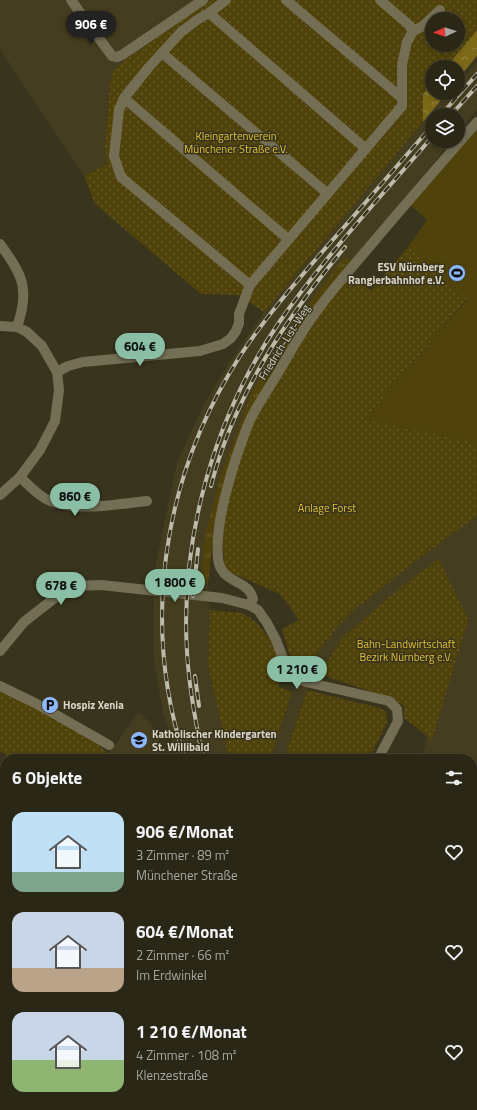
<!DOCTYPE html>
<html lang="de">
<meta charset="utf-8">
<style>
body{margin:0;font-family:"Titillium Web",sans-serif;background:#332f1f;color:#f1f3f6;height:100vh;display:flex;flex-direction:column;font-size:15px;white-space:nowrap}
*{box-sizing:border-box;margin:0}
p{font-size:13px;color:#a6a5a1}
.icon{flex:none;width:22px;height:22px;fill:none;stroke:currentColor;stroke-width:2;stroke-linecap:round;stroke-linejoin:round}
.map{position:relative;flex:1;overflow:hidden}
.drawer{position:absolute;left:0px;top:754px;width:477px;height:356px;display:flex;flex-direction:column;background:#2b2716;border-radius:16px 16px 0 0;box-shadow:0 2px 6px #0003,0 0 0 1px #474435}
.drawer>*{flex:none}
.needle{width:26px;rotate:266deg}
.buttons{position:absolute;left:425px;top:12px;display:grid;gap:8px}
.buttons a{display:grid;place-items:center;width:40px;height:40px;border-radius:50%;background:#2b2716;box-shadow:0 2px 6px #0003,0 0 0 1px #474435;font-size:20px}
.price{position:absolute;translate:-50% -34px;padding:0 9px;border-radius:14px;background:#8abfa5;color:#111;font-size:13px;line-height:26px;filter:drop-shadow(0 1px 2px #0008)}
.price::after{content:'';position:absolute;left:50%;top:24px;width:12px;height:9px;margin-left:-6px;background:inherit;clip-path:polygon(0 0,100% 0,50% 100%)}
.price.selected{background:#222;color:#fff}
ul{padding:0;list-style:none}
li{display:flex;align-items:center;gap:12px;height:100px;padding:0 12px}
li span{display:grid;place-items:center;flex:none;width:112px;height:80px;border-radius:12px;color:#555}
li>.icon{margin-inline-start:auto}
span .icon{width:48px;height:48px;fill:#fffc;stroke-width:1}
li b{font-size:17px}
h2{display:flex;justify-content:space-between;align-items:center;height:48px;padding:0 12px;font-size:17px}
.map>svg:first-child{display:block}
</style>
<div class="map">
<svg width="477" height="1110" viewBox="0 0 477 1110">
<defs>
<pattern id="grass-tufts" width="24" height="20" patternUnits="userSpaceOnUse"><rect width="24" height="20" fill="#4f420a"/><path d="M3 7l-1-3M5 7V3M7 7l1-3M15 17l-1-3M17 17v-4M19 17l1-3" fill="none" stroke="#685c2c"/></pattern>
<pattern id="forest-crowns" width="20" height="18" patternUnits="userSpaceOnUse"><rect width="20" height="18" fill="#7b6918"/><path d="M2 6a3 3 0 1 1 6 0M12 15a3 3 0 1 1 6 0" fill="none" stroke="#938443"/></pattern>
<pattern id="garden-dots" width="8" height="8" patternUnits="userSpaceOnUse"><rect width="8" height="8" fill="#4f420a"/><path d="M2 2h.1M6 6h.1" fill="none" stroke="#685c2c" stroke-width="1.8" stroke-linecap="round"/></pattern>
</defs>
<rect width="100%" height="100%" fill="#39341d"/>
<g fill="#453d1f">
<polygon points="0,0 211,0 125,60 113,71 110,83 105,146 107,164 84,176 0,49"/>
<polygon points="477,62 477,109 458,133 458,115 432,115 432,141 451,141 404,200 351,261 220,499 212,547 208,583 210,610 208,665 229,759 178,759 163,712 154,662 154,572 177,462 204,404 229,363 264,312 423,122 449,93 458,93 458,83"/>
<polygon points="477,514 477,1110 224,1110 232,1105 472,1105 472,759 422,759 427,737 432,739 440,559 401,587 343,637 307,690 287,750 286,759 270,759 292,692 329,637 349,614 426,553 473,519"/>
<polygon points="138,713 143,716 156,730 164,759 120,759 109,751 114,744 116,744"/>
</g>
<polygon fill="url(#grass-tufts)" points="345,256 351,261 220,499 212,547 208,583 201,583 205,536 221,475 252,392 299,316"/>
<g fill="url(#forest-crowns)">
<polygon points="477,30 477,56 458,79 458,67 446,67"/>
<polygon points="432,84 432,93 447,93 423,122 423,94"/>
</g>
<g fill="url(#garden-dots)" fill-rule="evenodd">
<path d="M211 0H477V30L446 67H432V84L423 94V122L264 312 239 295 201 294 95 204 84 176 107 164 105 146 110 83 113 71 125 60ZM432 19H458V45H432Z"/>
<polygon points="408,247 468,298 365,419 477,443 477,514 473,519 426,553 349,614 329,637 302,675 294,669 282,629 299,620 280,594 225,570 222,540 226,508 243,452 253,424 268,396 315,319 351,274 371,291"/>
<polygon points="439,559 468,620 432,740 404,718 404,706 393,699 319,674 343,637 401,587"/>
<polygon points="210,610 243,613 257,623 277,649 284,674 278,686 292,692 270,759 229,759 208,665"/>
<polygon points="0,690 15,695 90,739 116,759 5,759 5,792 0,791 0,776 6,754 1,752 0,753"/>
<polygon points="307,690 380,708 386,712 387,723 369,759 286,759 287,750"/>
<polygon points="0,889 5,891 5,964 0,966"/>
<polygon points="42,1105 145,1105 135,1110 42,1110 40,1106"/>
</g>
<polygon fill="#4f420a" points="477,128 477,443 365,419 468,299 408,247 427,220 409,204"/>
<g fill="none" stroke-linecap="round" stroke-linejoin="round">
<g stroke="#746e55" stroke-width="10">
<polyline points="71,0 112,56 117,57 122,55 203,0"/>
<polyline points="226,0 209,13 197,20 181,32 149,67 124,98 119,110 114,156 121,177 250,285"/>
<polyline points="286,0 402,98"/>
<polyline points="380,0 409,25 413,31"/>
<polyline points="209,13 366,149"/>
<polyline points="162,53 327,193"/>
<polyline points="124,98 288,239"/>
<path d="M0 244C23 276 30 289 17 327"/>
<polyline points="0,326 17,327 27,332 42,346 57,372 59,390 55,421 40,450 20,477 0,495"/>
<polyline points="57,372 68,366 83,362 200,351 223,344 231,338 236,331 239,323 239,314 250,285 402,106 402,65 407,42 413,31 423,26 440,10"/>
<path d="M20 477C28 485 37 494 46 499 75 513 117 504 147 501"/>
<path d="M249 605 253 599C249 579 220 584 218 558 216 535 221 511 227 489 233 466 241 442 250 420 258 404 269 388 278 373 289 354 300 334 313 316 332 289 355 264 376 239 409 200 443 161 477 122"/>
<polyline points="0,651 24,622 61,593 77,586 101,585 222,598 249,605 258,610 267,623 276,640 287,669 292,676 306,682 389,701 397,709 398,721 378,759"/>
<polyline points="0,686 37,704 109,745"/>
<polyline points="0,858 5,859"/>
<polyline points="0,976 5,974"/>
<polyline points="0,1038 5,1050"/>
<polyline points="0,1084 5,1082"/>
<polyline points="351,1105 351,1110"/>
<polyline points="154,1110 163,1105"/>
<polyline points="331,1110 332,1105"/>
</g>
<g stroke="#bdbaaa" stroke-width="4">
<g id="rail">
<polyline points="441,115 477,74"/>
<polyline points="451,115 477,86"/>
<path d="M211 486C234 396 286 318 345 247"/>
<polyline points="193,596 198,549"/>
<polyline points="195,676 199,706"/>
<path d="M185 759C140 623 163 476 240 356 268 313 303 274 337 235 369 199 400 162 432 126"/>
<path d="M203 759C196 723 189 688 187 652 180 538 214 418 278 324 324 257 380 198 432 137"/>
<polyline points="472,835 477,823"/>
<polyline points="472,859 477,849"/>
<polyline points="472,934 477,916"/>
<polyline points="370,1105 372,1110"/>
<polyline points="423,1105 424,1110"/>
<polyline points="434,1105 435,1110"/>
<polyline points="454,1105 454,1110"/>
</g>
</g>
<use href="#rail" stroke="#39341d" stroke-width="2.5" stroke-dasharray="8" stroke-linecap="butt"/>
</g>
<defs>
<g id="stadium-disc" transform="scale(0.9)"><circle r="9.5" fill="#8db9fc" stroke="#39341d"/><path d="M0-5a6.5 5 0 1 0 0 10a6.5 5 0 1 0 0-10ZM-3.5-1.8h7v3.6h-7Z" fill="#111"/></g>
<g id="parking-disc" transform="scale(0.9)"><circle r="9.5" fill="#8db9fc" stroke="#39341d"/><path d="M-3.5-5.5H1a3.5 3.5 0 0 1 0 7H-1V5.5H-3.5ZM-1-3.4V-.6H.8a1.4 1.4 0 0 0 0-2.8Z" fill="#111"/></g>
<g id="school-disc" transform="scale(0.9)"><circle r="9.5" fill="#8db9fc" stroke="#39341d"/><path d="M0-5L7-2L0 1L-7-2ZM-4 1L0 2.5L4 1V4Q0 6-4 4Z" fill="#111"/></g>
</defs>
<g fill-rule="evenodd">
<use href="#stadium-disc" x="457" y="273"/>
<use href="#parking-disc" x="50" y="705"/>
<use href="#school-disc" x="139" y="740"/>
</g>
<g text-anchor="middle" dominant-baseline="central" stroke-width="3" stroke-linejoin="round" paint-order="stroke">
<g font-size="11" fill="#e0c134" stroke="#39341d">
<text x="236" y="136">Kleingartenverein<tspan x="236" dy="13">Münchener Straße e.V.</tspan></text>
<text x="327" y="508">Anlage Forst</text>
<text x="406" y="644">Bahn-Landwirtschaft<tspan x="406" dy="13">Bezirk Nürnberg e.V.</tspan></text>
</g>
<g font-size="11" font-weight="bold" fill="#d8d5c7" stroke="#39341d" text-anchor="start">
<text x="444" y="267" text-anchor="end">ESV Nürnberg<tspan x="444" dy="13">Rangierbahnhof e.V.</tspan></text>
<text x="63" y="705">Hospiz Xenia</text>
<text x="152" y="734">Katholischer Kindergarten<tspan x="152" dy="13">St. Willibald</tspan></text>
</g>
<g font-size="11" fill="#d8d5c7" stroke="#39341d">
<text transform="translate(284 342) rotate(-58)">Friedrich-List-Weg</text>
</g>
</g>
</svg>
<div class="buttons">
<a><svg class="needle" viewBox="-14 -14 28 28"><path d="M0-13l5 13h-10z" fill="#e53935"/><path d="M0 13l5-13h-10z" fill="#a6a5a1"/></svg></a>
<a><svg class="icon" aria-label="locate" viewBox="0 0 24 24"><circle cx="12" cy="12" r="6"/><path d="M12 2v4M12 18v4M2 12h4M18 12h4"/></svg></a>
<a><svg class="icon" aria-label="layers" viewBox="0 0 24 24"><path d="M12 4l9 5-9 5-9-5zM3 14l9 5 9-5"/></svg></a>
</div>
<b class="price selected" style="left:91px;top:45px">906 €</b>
<b class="price" style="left:140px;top:367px">604 €</b>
<b class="price" style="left:75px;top:517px">860 €</b>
<b class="price" style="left:175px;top:603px">1 800 €</b>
<b class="price" style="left:61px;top:606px">678 €</b>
<b class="price" style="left:297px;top:690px">1 210 €</b>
<section class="drawer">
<h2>6 Objekte<svg class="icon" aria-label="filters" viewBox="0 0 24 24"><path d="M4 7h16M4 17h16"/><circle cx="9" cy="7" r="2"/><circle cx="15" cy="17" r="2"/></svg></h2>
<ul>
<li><span style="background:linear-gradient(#bfe0f5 75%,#7fa58c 0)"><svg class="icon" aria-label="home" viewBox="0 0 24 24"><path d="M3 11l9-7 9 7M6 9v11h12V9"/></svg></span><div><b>906 €/Monat</b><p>3 Zimmer · 89 m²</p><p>Münchener Straße</p></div><svg class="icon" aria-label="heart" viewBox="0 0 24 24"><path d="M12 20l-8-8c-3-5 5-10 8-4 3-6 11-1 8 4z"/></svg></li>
<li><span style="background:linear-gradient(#c9d6e8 70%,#b9a48a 0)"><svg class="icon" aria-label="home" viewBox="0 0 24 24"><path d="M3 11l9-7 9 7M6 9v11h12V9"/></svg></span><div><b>604 €/Monat</b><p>2 Zimmer · 66 m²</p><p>Im Erdwinkel</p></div><svg class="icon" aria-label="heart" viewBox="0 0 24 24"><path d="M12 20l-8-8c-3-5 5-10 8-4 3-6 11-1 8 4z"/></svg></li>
<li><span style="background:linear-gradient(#c9d6e8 60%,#8fb573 0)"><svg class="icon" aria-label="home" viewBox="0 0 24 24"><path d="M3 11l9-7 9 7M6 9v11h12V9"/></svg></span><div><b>1 210 €/Monat</b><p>4 Zimmer · 108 m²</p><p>Klenzestraße</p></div><svg class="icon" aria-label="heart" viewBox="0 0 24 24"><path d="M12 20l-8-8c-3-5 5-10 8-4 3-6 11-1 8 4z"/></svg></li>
</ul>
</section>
</div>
